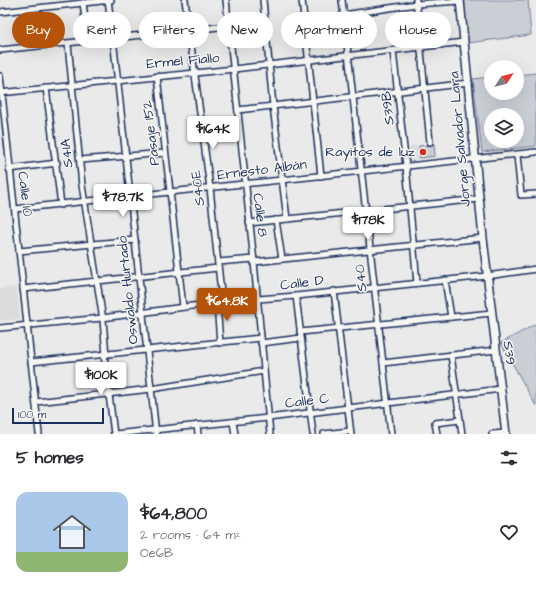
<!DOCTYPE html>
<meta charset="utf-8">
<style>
body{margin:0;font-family:"Architects Daughter",sans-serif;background:#f7f7f7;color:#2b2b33;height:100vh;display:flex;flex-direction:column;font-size:15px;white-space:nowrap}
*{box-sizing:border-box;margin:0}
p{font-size:13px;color:#7c7c81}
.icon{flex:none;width:22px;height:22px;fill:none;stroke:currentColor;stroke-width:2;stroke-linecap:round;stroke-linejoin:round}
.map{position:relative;height:434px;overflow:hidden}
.sheet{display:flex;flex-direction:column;background:#fff;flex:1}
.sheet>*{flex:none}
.guide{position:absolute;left:12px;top:12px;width:512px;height:36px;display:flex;gap:8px}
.needle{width:26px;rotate:54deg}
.tools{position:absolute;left:484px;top:60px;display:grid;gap:8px}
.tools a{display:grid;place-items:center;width:40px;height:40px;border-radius:50%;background:#fff;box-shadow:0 4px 16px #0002;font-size:20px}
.scale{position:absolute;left:12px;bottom:10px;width:92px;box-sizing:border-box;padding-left:4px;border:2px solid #1b2f5e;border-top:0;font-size:11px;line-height:14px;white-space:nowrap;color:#1b2f5e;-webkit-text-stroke:3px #f6f6f2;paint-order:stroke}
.price{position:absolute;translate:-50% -34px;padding:0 9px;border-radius:4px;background:#fff;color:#222;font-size:13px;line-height:26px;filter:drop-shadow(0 1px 2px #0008)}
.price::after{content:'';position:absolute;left:50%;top:24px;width:12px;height:9px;margin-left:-6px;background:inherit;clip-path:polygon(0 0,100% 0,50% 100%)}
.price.selected{background:#b45309;color:#fff}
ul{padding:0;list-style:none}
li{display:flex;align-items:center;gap:12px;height:100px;padding:0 16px}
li+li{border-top:1px solid #e1e1e2}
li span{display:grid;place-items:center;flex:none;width:112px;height:80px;border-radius:12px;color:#555}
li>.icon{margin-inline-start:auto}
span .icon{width:48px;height:48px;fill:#fffc;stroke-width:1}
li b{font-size:17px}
h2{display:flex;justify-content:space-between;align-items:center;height:48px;padding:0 16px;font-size:17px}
.tag{padding:0 14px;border-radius:18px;background:#fff;box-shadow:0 4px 16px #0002;font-size:14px;line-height:36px}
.tag.selected{background:#b45309;color:#fff}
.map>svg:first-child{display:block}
</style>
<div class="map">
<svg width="536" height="434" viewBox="0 0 536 434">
<rect width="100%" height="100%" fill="#e9eae9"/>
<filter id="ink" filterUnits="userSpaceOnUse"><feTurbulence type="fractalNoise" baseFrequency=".025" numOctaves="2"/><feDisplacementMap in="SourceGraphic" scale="8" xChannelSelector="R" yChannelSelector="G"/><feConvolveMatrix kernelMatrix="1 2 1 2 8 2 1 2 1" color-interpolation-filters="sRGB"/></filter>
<g filter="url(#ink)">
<g fill="#dadcde">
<polygon points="434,143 436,157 411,160 410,146"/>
<polygon points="16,287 20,319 0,321 0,289"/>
</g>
<g fill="#caced5" stroke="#727e9a" fill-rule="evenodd">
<polygon points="462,0 528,0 531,35 467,43"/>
<polygon points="105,17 108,39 93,41 90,19"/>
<path d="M536 73V146L482 152 473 79 491 77V93H517V75ZM491 115H517V141H491Z"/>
<polygon points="434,144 435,156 420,158 419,146"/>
<polygon points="536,324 536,406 501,343"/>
</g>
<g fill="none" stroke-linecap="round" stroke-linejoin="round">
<g stroke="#1b2f5e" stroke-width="8">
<g id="street">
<polyline points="108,0 113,38 156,434"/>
<polyline points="185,0 210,188 222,302"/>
<polyline points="226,0 254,262 270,434"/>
<polyline points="263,0 273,106 287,219"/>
<polyline points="302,0 321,176"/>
<polyline points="342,0 391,434"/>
<polyline points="416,0 430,142"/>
<polyline points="83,3 88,42"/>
<polyline points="0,12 111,0"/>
<polyline points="343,15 416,4 460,1"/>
<polyline points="68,44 82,185 103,320 106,355"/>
<polyline points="0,50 228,26"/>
<polyline points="393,51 406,166 417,283"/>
<polyline points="0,76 39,434"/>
<polyline points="157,76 183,307"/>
<polyline points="46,88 61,205"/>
<polyline points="0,93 234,69 464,42"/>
<polyline points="238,110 469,83"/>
<polyline points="517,155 521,195 536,194"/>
<polyline points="80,160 165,153"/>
<polyline points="9,169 57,163"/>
<polyline points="15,209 536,152"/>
<polyline points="276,220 282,259"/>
<polyline points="249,223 479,199"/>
<polyline points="19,251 135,240"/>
<polyline points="218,262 254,259"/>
<polyline points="254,262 483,238"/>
<polyline points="445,280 451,317"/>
<polyline points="23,289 218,268"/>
<polyline points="334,291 351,434"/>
<polyline points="296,296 313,434"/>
<polyline points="217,303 220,343"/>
<polyline points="0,328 102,318 222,302 296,296 487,276 536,269"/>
<polyline points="300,332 492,313"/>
<polyline points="261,343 301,338"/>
<polyline points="104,355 114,434"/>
<polyline points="451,355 462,434"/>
<polyline points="31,362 261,338"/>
<polyline points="383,363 496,350"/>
<polyline points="36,402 151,389 264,371"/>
<polyline points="233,422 235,434"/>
<polyline points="197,425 198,434"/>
<polyline points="115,434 268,418 501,389"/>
<polyline points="324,434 350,431"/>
<polyline points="437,434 435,423 460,420"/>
<polyline points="492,434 506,433"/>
</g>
</g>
<g stroke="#1b2f5e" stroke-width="10">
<polyline id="secondary" points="460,0 483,238 506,434"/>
</g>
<use href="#street" stroke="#f6f6f2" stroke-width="5"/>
<use href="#secondary" stroke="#f6f6f2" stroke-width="7"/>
</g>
</g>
<circle fill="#c8321e" stroke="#f6f6f2" stroke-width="1.5" cx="423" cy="152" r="4"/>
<g text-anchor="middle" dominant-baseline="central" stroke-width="3" stroke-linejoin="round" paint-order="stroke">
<g font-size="14" fill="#1b2f5e" stroke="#f6f6f2">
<text transform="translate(183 61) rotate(-5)">Ermel Fiallo</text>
<text transform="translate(388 108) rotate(-96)">S39B</text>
<text transform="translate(151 133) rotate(-97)">Pasaje 152</text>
<text transform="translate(460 139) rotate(-95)">Jorge Salvador Lara</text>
<text transform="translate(67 153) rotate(-96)">S41A</text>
<text transform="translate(262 170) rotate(-7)">Ernesto Albán</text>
<text transform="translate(198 188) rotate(-97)">S40E</text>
<text transform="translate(25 194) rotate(83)">Calle 10</text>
<text transform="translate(260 215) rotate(83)">Calle 8</text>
<text transform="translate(361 278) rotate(-96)">S40</text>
<text transform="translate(302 283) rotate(-7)">Calle D</text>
<text transform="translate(128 290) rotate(-96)">Oswaldo Hurtado</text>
<text transform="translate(509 353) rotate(83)">S39</text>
<text transform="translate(307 401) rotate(-7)">Calle C</text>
</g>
<g font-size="14" fill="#1b2f5e" stroke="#f6f6f2" text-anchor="end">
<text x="415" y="152">Rayitos de luz</text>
</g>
</g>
</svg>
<div class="tools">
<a><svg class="needle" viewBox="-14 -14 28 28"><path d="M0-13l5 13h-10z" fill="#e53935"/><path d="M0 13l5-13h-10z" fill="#7c7c81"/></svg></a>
<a><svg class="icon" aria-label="layers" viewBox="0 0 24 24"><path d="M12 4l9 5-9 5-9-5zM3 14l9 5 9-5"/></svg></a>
</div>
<div class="scale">100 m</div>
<b class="price" style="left:213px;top:150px">$164K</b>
<b class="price" style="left:123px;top:218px">$78.7K</b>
<b class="price" style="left:368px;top:241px">$178K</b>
<b class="price selected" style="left:227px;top:322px">$64.8K</b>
<b class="price" style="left:101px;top:396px">$100K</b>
<div class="guide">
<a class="tag selected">Buy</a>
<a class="tag">Rent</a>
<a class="tag">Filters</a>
<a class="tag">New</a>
<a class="tag">Apartment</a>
<a class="tag">House</a>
</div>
</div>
<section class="sheet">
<h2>5 homes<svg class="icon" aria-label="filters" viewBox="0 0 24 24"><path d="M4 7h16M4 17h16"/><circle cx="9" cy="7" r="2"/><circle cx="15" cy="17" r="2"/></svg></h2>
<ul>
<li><span style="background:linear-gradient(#a9c7e8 75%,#8fb573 0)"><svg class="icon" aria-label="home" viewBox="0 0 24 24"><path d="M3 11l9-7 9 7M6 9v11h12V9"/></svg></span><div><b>$64,800</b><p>2 rooms · 64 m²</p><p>Oe6B</p></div><svg class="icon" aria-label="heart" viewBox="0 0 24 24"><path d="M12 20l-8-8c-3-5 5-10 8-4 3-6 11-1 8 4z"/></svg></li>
</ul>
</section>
